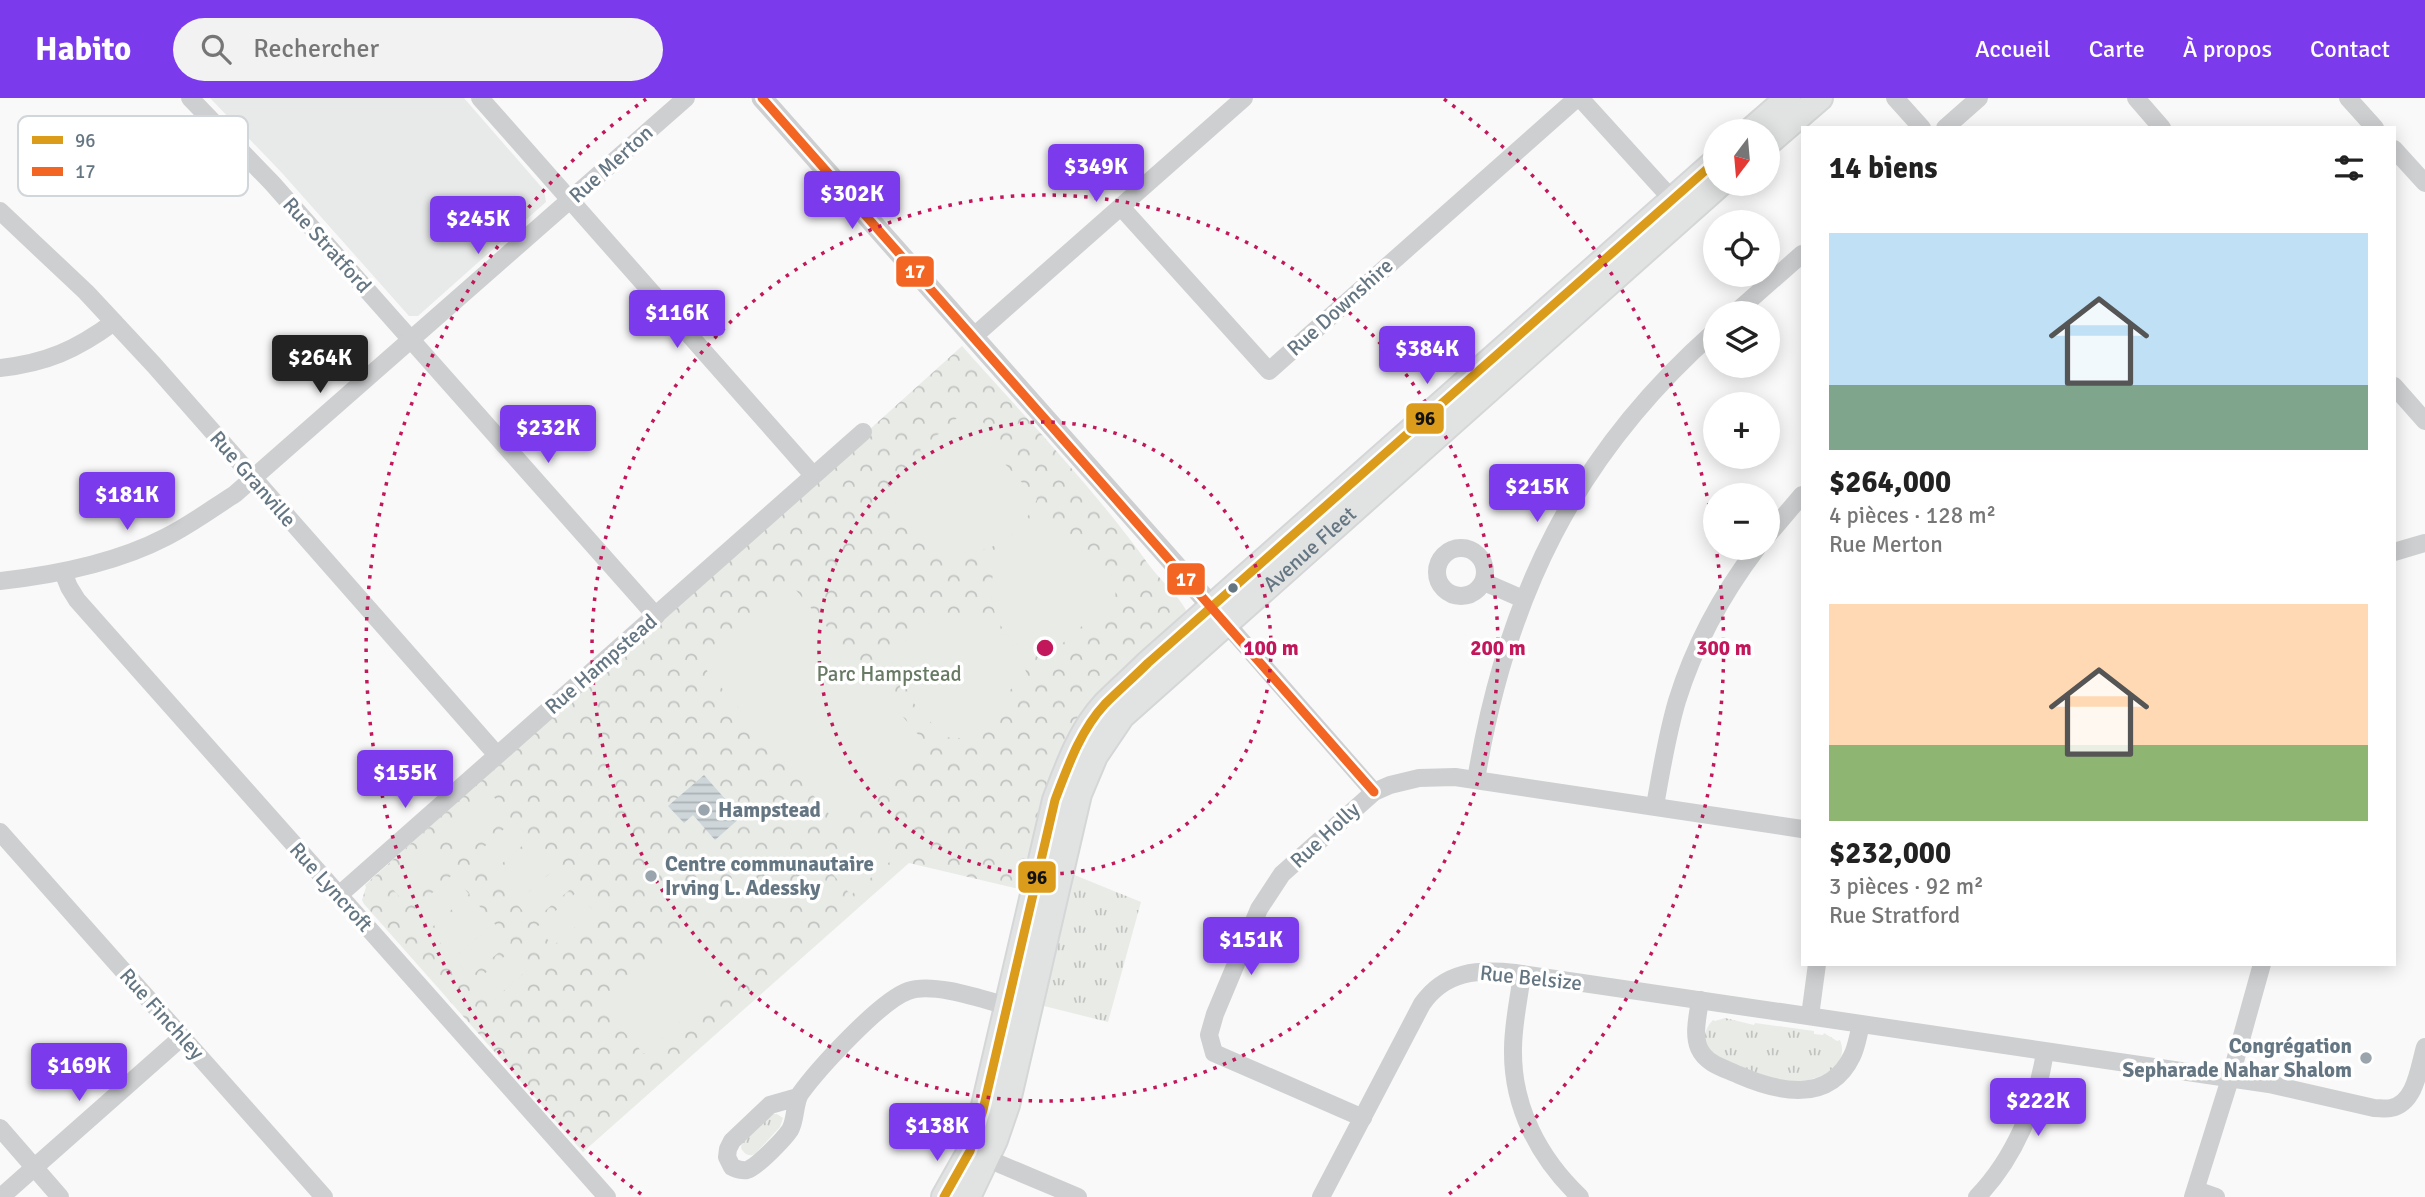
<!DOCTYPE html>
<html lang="fr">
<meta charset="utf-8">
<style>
body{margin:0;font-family:Signika,sans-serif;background:#f2f2f2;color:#222;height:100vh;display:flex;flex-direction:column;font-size:26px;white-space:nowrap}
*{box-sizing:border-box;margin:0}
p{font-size:23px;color:#767676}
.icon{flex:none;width:38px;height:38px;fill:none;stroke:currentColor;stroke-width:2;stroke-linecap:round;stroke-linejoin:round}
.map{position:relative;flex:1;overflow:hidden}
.panel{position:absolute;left:1801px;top:28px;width:595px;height:840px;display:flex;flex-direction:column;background:#fff;border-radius:0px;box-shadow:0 4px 18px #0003}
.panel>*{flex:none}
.needle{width:46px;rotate:196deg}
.controls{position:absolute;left:1703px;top:21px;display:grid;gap:14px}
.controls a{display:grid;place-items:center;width:77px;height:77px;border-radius:50%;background:#fff;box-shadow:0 4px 18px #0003;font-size:35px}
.price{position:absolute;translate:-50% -60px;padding:0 16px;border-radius:7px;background:#7c3aed;color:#fff;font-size:23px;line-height:46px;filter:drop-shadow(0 2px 4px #0008)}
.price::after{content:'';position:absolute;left:50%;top:42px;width:21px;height:16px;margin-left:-10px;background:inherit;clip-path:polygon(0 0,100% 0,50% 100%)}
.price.on{background:#222;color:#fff}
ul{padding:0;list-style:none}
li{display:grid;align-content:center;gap:14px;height:371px;padding:0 28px}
li span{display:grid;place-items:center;height:217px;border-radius:0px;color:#555}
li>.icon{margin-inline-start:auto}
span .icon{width:126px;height:126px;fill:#fffc;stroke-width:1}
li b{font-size:30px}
h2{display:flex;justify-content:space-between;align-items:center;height:84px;padding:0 28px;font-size:30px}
header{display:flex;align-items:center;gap:42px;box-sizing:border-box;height:98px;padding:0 35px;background:#7c3aed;color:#fff}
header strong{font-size:33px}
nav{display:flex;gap:38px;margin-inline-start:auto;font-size:24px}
.search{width:490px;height:63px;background:#f2f2f2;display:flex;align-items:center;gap:18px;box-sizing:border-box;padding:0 24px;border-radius:38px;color:#767676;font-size:26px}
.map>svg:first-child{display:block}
</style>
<header>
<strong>Habito</strong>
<div class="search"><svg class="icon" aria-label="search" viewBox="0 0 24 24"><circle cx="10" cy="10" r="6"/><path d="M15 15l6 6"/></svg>Rechercher</div>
<nav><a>Accueil</a><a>Carte</a><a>À propos</a><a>Contact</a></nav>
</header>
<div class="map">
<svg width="2425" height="1099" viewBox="0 0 2425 1099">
<defs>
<pattern id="grass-tufts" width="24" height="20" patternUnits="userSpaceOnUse" patternTransform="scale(1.75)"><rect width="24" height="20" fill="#e8ebe6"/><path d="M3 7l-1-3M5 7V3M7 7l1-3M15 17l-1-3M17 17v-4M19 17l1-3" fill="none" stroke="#c0c3c0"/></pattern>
<pattern id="forest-crowns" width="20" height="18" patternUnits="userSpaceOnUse" patternTransform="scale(1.75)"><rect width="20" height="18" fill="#e8ebe6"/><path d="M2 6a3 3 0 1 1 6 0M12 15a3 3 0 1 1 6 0" fill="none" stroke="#c0c3c0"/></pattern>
<pattern id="water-rules" width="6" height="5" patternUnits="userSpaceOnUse" patternTransform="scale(1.75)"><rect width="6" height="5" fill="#ced6d9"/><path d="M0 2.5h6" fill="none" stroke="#abb2b5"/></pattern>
</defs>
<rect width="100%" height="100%" fill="#f9f9f9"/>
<polygon fill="#e8e9e9" points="210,0 464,0 544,92 546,104 418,218 409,218 282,75"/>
<g fill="url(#grass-tufts)">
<polygon points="1072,776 1141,804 1108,924 1044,908"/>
<path d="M1725 920 1754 927 1755 925 1814 933V936L1823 937 1824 935 1837 943 1840 942C1851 970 1815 984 1793 984 1778 984 1724 964 1712 954 1701 945 1704 931 1713 922L1715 923Z"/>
<path d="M773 1016H777L783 1020 780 1029 756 1055C750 1060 744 1056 741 1050L742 1043Z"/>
</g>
<path fill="url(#forest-crowns)" d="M962 248C1025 319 1093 389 1149 467 1160 482 1177 496 1186 512L1184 517 1112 581 1097 598 1023 792 909 765 583 1054 364 806 362 802 366 789 365 787Z"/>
<g fill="#e8ebe6">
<path d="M958 319 980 321 1014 358 1005 366 1037 401C1005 476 914 471 891 393L927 361 920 352Z"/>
<path d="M1054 421 1086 457 1091 454 1117 483 1114 508 1087 532 1082 528 1046 560C1036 556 1025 553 1017 546 981 518 984 462 1019 435 1029 427 1042 424 1054 421Z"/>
<polygon points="795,491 926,646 835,723 703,568"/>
<path d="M961 519C995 524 1018 544 1027 577L1002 599 1010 609 973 641 944 639 909 600 915 594 890 567C908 535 924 521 961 519Z"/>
<polygon points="493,698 510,717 469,753 453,734"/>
<polygon points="514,722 530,741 490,776 474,758"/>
<polygon points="870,735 893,761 851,797 828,771"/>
<polygon points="535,746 552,765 511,800 495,781"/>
<polygon points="431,753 448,772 407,808 391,789"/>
<polygon points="556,770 573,789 532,824 516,805"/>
<polygon points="452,777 469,796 429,832 412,813"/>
<polygon points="577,794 594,813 553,848 537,829"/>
<polygon points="473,801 490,820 449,855 433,836"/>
<polygon points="494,825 511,844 470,879 454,860"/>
<polygon points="699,829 738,873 644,956 605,913"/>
<polygon points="515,849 532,868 492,903 475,884"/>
</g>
<polygon fill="url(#water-rules)" points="704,677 741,719 715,742 693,717 684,725 668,708"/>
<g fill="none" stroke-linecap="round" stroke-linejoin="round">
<g stroke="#d5d6d7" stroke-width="28">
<g id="secondary">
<polyline points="1750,33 1788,0"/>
<polyline points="1768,45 1820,0"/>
<path d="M944 1099 970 1053 983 1012 1055 702C1068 668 1080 633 1105 606 1119 592 1134 579 1148 565L1715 64"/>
<path id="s1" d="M968 1099 995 1042 1007 1007 1079 696 1095 658 1122 618 1720 86"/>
</g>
</g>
<g stroke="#cecfd0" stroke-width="18">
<polyline points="190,0 272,85 656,518"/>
<polyline points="480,0 813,377"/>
<polyline points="1580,0 1679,109"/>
<polyline points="1895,0 1922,30"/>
<polyline points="2136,0 2162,30"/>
<polyline points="2348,0 2375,30"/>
<polyline points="1945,30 1979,0"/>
<polyline points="2394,51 2425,85"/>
<polyline points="1121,109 1269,273 1577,0"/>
<polyline points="0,113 86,194 154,267 497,657"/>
<polyline points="1735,215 1802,156"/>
<polyline points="973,239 1244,0"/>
<path d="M0 270C46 265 76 252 114 224"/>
<polyline points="2394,288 2425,323"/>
<polyline points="1768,437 1802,397"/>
<circle cx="1461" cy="474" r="24"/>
<polyline points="2394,454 2425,445"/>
<polyline points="63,474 69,489 77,502 607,1099"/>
<path d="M0 483C54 477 118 464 166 439 190 427 213 410 235 396L686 0"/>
<polyline points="1484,484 1523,501"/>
<polyline points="1225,524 1374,694"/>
<path d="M1476 682C1506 499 1575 357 1715 233"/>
<path d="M1655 708C1661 673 1667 637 1677 603 1694 548 1723 495 1757 450"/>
<polyline points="0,734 324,1099"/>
<polyline points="339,797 863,334"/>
<path d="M1522 876C1519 901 1513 926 1513 951 1512 1009 1539 1060 1580 1099"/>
<path d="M1700 902C1698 917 1693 936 1699 950 1706 966 1724 970 1739 977 1778 994 1829 1006 1852 958 1857 948 1858 937 1861 927"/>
<polyline points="1810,918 1817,866"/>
<path d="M798 999 770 1007 732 1043 728 1051 727 1059 732 1069C737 1071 741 1073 747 1072 757 1069 784 1041 790 1032 796 1022 794 1007 800 996 818 971 880 903 908 893 935 883 990 904 1018 911"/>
<polyline points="1363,1020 1214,955 1209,937 1215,916 1259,811 1282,776 1374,694 1390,687 1419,680 1455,679 1802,731"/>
<polyline points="0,1030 60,1099"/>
<polyline points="976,1056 1078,1099"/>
<polyline points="2196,1092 2216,1099"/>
<polyline points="1,1099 182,939"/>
<path d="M1321 1099 1422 906C1445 873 1478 871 1515 875L2269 986 2374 1010C2380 1010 2386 1011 2391 1010 2416 1005 2419 969 2425 949"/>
<path d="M1977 1099C2014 1061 2037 1006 2045 954"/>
<polyline points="2193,1099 2230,981 2262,866"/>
</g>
<polyline stroke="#cecfd0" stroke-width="21" points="762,0 1222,520"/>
<use href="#secondary" stroke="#e1e2e2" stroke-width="24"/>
<g stroke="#fff" stroke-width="14">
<path id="bus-1" d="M944 1099 970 1053 983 1012 1055 702C1068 668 1080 633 1105 606 1119 592 1134 579 1148 565L1715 64"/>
</g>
<g stroke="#fff" stroke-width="14">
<polyline id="bus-2" points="762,0 1374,694"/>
</g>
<use href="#bus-1" stroke="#da9c1a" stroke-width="9"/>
<use href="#bus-2" stroke="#f26522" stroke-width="9"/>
</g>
<g fill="none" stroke="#c2185b" stroke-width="3.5" stroke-dasharray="3.5 7">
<circle cx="1045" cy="550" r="226"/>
<circle cx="1045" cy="550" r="453"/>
<path d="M641 1096A679 679 0 0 1 646 1M1444 1A679 679 0 0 1 1715 438M1717 456A679 679 0 0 1 1449 1096"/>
</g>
<circle fill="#657683" stroke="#fff" stroke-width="2.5" cx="1233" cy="490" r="6"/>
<g fill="#99a4ac" stroke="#fff" stroke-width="2.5">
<circle cx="704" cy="712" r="7"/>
<circle cx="651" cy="778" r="7"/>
<circle cx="2366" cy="960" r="7"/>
</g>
<g text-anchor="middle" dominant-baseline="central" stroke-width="7" stroke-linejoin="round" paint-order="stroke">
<g font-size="21" fill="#657683" stroke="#fff">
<text transform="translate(611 66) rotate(-42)">Rue Merton</text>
<text transform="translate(327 147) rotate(48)">Rue Stratford</text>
<text transform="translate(1340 209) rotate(-42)">Rue Downshire</text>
<text transform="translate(253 381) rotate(49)">Rue Granville</text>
<text stroke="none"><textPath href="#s1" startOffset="760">Avenue Fleet</textPath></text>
<text transform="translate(601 566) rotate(-41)">Rue Hampstead</text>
<text transform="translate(1325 737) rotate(-43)">Rue Holly</text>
<text transform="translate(331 789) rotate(48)">Rue Lyncroft</text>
<text transform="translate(1531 880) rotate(6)">Rue Belsize</text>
<text transform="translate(162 916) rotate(48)">Rue Finchley</text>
</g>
<g font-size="21" fill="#687a64" stroke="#fff">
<text x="889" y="576">Parc Hampstead</text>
</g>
<g font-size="21" font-weight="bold" fill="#657683" stroke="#fff" text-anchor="start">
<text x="718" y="712">Hampstead</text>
<text x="665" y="766">Centre communautaire<tspan x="665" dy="24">Irving L. Adessky</tspan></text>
<text x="2352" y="948" text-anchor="end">Congrégation<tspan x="2352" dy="24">Sepharade Nahar Shalom</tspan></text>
</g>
</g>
<rect x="18" y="18" width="230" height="80" rx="10" fill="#fff" stroke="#d1d6da" stroke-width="2"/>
<rect x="32" y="38" width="31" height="8" fill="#da9c1a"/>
<rect x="32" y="69" width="31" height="9" fill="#f26522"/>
<g font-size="19" fill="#657683">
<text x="75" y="49">96</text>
<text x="75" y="80">17</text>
</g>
<circle cx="1045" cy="550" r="10" fill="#c2185b" stroke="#fff" stroke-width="3.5"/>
<g font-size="21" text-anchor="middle" font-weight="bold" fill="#c2185b" stroke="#fff" stroke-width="7" stroke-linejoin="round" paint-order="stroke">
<text x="1271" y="557">100 m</text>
<text x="1498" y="557">200 m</text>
<text x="1724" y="557">300 m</text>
</g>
<g stroke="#fff" stroke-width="2.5">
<rect x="895" y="157" width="40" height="33" rx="7" fill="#f26522"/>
<rect x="1405" y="304" width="40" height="33" rx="7" fill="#da9c1a"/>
<rect x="1166" y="464" width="40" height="34" rx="7" fill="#f26522"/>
<rect x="1017" y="762" width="40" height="34" rx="7" fill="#da9c1a"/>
</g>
<g font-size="19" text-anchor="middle" font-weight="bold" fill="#fff">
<text x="915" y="180">17</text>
<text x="1186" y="488">17</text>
</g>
<g font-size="19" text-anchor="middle" font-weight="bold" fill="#111">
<text x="1425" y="327">96</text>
<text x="1037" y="786">96</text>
</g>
</svg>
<div class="controls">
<a><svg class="needle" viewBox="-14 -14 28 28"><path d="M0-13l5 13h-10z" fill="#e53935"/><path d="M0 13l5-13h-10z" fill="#767676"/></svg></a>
<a><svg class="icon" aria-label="locate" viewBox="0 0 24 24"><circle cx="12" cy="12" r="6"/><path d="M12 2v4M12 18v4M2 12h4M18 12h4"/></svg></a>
<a><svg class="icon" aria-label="layers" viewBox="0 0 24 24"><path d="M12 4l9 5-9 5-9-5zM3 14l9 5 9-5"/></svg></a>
<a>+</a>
<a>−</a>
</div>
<b class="price" style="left:1096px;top:106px">$349K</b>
<b class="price" style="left:852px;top:133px">$302K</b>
<b class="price" style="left:478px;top:158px">$245K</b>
<b class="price" style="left:677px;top:252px">$116K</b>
<b class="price" style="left:1427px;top:288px">$384K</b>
<b class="price on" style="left:320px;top:297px">$264K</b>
<b class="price" style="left:548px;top:367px">$232K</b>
<b class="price" style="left:1537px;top:426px">$215K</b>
<b class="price" style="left:127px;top:434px">$181K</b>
<b class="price" style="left:405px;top:712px">$155K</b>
<b class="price" style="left:1251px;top:879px">$151K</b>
<b class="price" style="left:79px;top:1005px">$169K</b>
<b class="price" style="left:2038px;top:1040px">$222K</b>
<b class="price" style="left:937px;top:1065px">$138K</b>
<section class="panel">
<h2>14 biens<svg class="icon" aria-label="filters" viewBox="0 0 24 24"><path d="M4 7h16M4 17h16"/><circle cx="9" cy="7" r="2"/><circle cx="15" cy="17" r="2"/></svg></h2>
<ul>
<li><span style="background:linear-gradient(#bfe0f5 70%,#7fa58c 0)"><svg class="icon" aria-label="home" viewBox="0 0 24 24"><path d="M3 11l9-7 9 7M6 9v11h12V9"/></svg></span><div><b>$264,000</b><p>4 pièces · 128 m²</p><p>Rue Merton</p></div></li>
<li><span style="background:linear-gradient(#ffd9b3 65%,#8fb573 0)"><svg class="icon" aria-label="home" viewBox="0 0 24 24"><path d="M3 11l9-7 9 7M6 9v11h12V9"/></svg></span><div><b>$232,000</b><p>3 pièces · 92 m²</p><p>Rue Stratford</p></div></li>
</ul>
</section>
</div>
